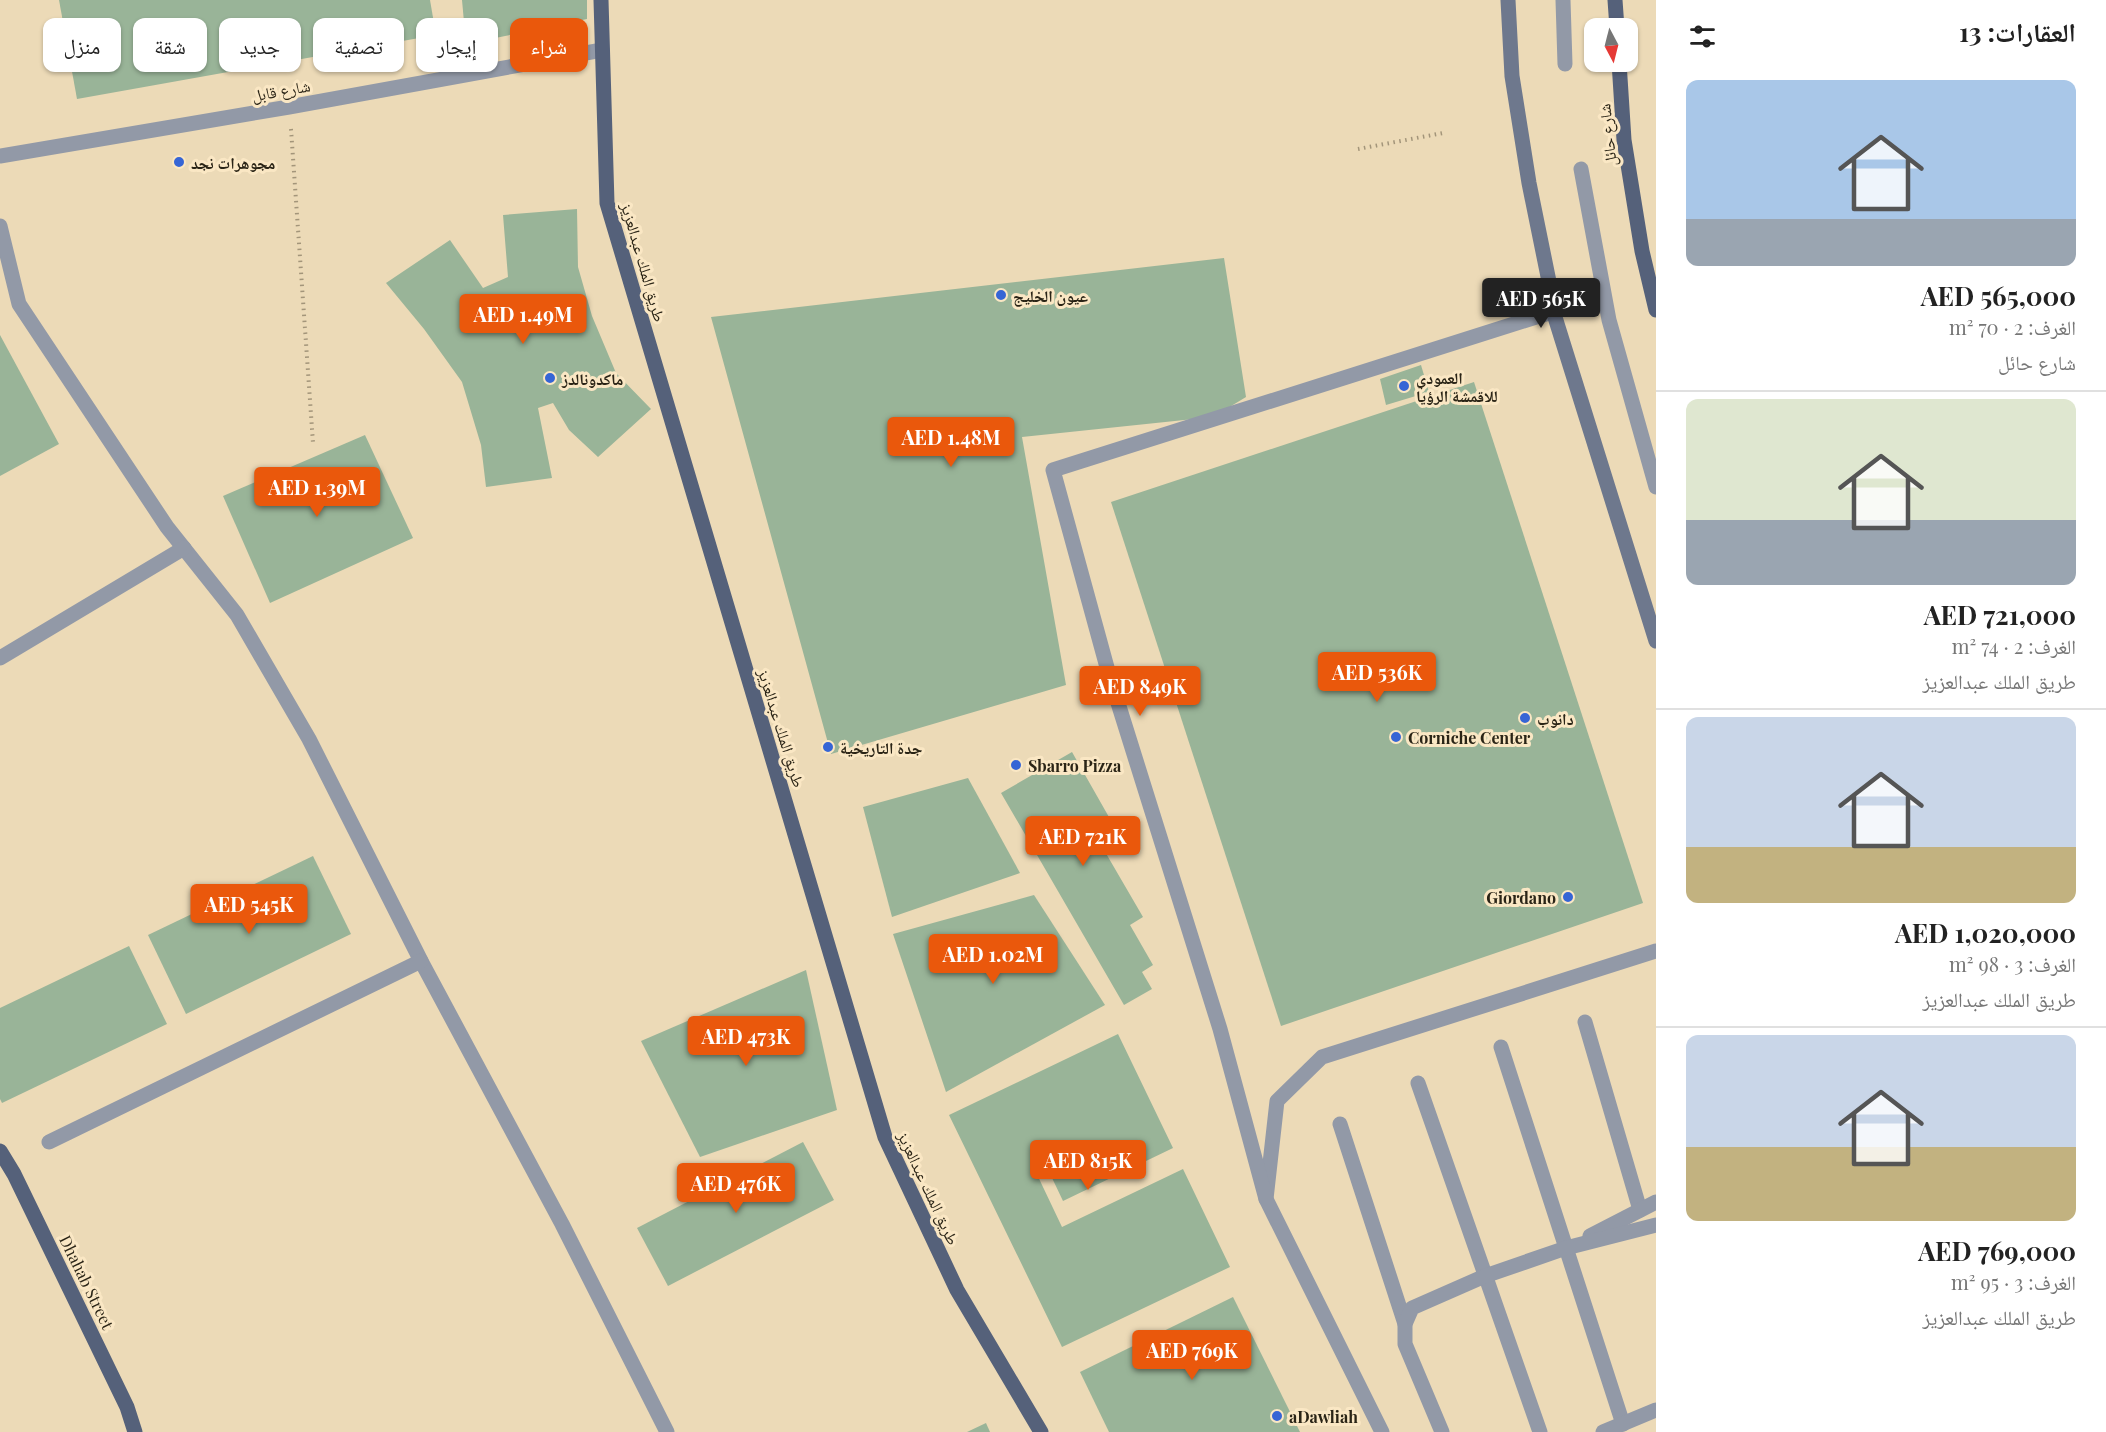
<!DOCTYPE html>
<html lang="ar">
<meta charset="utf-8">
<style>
body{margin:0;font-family:"Playfair Display","Noto Naskh Arabic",serif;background:#f6f6f6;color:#222;direction:rtl;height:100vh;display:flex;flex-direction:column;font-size:22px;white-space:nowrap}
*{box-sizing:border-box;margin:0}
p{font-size:20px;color:#767676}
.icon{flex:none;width:33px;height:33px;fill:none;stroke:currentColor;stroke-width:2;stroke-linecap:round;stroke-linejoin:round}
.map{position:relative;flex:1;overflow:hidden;direction:ltr}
.sheet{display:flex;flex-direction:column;background:#fff;width:450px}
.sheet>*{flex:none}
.guide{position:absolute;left:18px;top:18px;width:570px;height:54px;direction:rtl;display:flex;gap:12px}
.needle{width:39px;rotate:173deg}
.tools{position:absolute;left:1584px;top:18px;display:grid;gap:12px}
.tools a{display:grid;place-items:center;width:54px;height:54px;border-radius:12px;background:#fff;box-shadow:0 2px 4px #0004;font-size:30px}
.price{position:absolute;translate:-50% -51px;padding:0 14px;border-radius:6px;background:#ea580c;color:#fff;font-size:20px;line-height:39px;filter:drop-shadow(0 2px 3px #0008)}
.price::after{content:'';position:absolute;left:50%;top:36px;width:18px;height:14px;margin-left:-9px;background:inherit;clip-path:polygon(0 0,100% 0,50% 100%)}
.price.selected{background:#222;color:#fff}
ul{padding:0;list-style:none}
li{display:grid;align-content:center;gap:12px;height:318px;padding:0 30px}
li+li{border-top:2px solid #e0e0e0}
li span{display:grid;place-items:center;height:186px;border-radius:12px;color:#555}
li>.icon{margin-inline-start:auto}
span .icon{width:108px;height:108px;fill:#fffc;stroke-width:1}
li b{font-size:26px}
h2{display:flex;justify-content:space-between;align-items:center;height:72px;padding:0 30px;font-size:26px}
.pill{padding:0 21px;border-radius:12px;background:#fff;box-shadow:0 2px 4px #0004;font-size:21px;line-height:54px}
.pill.selected{background:#ea580c;color:#fff}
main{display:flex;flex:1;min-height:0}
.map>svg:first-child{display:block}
</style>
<main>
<section class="sheet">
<h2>العقارات: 13<svg class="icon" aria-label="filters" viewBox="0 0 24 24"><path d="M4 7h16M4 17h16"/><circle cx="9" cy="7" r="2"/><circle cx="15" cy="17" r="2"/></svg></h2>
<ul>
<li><span style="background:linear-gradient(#a9c7e8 75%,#9aa5b1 0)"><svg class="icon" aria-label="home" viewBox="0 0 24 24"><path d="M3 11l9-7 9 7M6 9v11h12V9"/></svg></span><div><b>AED 565,000</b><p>الغرف: 2 · 70 m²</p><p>شارع حائل</p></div></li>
<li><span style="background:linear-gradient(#dfe7d0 65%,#9aa5b1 0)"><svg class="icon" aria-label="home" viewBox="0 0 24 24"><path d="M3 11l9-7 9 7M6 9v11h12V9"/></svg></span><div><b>AED 721,000</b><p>الغرف: 2 · 74 m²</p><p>طريق الملك عبدالعزيز</p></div></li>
<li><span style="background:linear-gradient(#c9d6e8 70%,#c2b280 0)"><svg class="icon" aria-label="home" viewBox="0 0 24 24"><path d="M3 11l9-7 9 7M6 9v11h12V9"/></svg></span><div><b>AED 1,020,000</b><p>الغرف: 3 · 98 m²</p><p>طريق الملك عبدالعزيز</p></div></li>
<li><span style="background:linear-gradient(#c9d6e8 60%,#c2b280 0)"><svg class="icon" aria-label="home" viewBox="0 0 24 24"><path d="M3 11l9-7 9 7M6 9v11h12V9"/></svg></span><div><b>AED 769,000</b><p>الغرف: 3 · 95 m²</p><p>طريق الملك عبدالعزيز</p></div></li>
</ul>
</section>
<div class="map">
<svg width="1656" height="1432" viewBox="0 0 1656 1432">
<rect width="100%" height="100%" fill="#ecdab7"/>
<g fill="#99b498">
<polygon points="59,0 430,0 436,35 77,99"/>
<polygon points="462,0 587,0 587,19 466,44"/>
<polygon points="577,209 578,267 592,316 616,373 651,409 598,457 569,430 553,403 538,408 552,478 486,487 481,445 462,382 424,329 386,283 450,240 483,288 508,277 503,215"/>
<polygon points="1224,258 1246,397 1213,417 1022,437 1066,685 831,754 711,317"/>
<polygon points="0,335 59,444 0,476"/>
<polygon points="1421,365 1429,392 1386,405 1380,379"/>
<polygon points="1474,382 1643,903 1281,1026 1111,502"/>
<polygon points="365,435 413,538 270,603 223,496"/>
<polygon points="1072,752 1122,840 1104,850 1143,917 1130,925 1153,965 1142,972 1152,989 1124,1005 1001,793"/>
<polygon points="968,778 1020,873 892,917 863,807"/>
<polygon points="313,856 351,934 186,1014 148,935"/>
<polygon points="1034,895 1105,1005 946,1092 893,934"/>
<polygon points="129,946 167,1024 2,1103 0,1099 0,1008"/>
<polygon points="806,970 837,1110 700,1157 641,1041"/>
<polygon points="1118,1034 1173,1148 1063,1201 1044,1161 1033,1166 1062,1227 1183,1169 1230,1267 1062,1347 949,1115"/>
<polygon points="803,1142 834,1200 668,1286 637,1228"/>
<polygon points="1233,1297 1300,1432 1109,1432 1080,1372"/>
<polygon points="986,1423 990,1432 967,1432"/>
</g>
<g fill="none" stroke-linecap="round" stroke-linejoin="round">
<g stroke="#a3957a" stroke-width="4" stroke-dasharray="1.5 4.5" stroke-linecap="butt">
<polyline points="291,129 313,443"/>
<polyline points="1358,149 1443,133"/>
</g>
<g stroke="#9299a7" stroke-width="15">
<polyline points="1563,0 1565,64"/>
<polyline points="1581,169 1609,320 1656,487"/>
<polyline points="1585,1022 1640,1210"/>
<polyline points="1501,1047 1623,1424"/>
<polyline points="1418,1083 1540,1432"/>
<polyline points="1340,1124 1405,1324"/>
<polyline points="1266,1199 1277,1101 1322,1057 1656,951"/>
<polyline points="1590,1236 1656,1202"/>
<polyline points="1442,1432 1405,1344 1405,1324 1412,1308 1485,1276 1566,1248 1656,1225"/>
<polyline points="1603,1432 1656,1410"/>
</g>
<g stroke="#9299a7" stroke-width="15">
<polyline points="0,156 289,107 602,50"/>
<polyline points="0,226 19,304 167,527 237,615 309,739 421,961 562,1224 667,1432"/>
<polyline points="0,658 184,548"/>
<polyline points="49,1142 421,961"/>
<polyline points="1382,1432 1266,1199 1220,1029 1108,671 1053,470 1555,311"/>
</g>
<polyline stroke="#6e788d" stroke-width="15" points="1508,0 1512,76 1529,183 1555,311 1554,314 1656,641"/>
<g stroke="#55617a" stroke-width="15">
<polyline points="601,0 607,203 885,1137 957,1290 1041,1432"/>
<polyline points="1615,0 1617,28"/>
<polyline points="1619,62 1624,140 1642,251 1656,310"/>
<polyline points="0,1151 14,1174 127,1407 135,1432"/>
</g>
</g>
<g fill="#3665d5" stroke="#fae7c4" stroke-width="2">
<circle cx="179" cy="162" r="6"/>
<circle cx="1001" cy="295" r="6"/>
<circle cx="550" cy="378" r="6"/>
<circle cx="1404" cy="386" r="6"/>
<circle cx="1525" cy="718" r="6"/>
<circle cx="1396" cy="737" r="6"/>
<circle cx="828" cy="747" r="6"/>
<circle cx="1016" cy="765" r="6"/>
<circle cx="1568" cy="897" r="6"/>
<circle cx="1277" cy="1416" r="6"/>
</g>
<g text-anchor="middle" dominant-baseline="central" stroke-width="6" stroke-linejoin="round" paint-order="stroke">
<g font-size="16" fill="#2a2416" stroke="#fae7c4">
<text transform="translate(281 90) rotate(-10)">شارع قابل</text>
<text transform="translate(1607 135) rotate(-96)">شارع حائل</text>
<text transform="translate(644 262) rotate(74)">طريق الملك عبدالعزيز</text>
<text transform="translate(782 728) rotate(73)">طريق الملك عبدالعزيز</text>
<text transform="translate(929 1188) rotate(65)">طريق الملك عبدالعزيز</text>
<text transform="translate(87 1282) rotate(64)">Dhahab Street</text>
</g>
<g font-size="16" font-weight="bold" fill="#2a2416" stroke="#fae7c4" text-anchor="start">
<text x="191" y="162">مجوهرات نجد</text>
<text x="1013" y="295">عيون الخليج</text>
<text x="1416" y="377">العمودي<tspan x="1416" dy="18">للاقمشة الرؤيا</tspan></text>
<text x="562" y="378">ماكدونالدز</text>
<text x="1537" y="718">دانوب</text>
<text x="1408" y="737">Corniche Center</text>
<text x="840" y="747">جدة التاريخية</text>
<text x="1028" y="765">Sbarro Pizza</text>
<text x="1556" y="897" text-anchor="end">Giordano</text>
<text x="1289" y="1416">aDawliah</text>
</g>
</g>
</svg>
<div class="tools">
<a><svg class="needle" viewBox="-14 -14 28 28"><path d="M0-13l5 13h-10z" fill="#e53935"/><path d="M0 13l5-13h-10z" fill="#767676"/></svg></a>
</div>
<b class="price selected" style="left:1541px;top:329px">AED 565K</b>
<b class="price" style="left:523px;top:345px">AED 1.49M</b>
<b class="price" style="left:951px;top:468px">AED 1.48M</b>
<b class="price" style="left:317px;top:518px">AED 1.39M</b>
<b class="price" style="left:1377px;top:703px">AED 536K</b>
<b class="price" style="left:1140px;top:717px">AED 849K</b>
<b class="price" style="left:1083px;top:867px">AED 721K</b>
<b class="price" style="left:249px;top:935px">AED 545K</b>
<b class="price" style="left:993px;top:985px">AED 1.02M</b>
<b class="price" style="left:746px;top:1067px">AED 473K</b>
<b class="price" style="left:1088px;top:1191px">AED 815K</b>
<b class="price" style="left:736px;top:1214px">AED 476K</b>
<b class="price" style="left:1192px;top:1381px">AED 769K</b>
<div class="guide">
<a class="pill selected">شراء</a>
<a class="pill">إيجار</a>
<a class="pill">تصفية</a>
<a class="pill">جديد</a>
<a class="pill">شقة</a>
<a class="pill">منزل</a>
</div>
</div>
</main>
